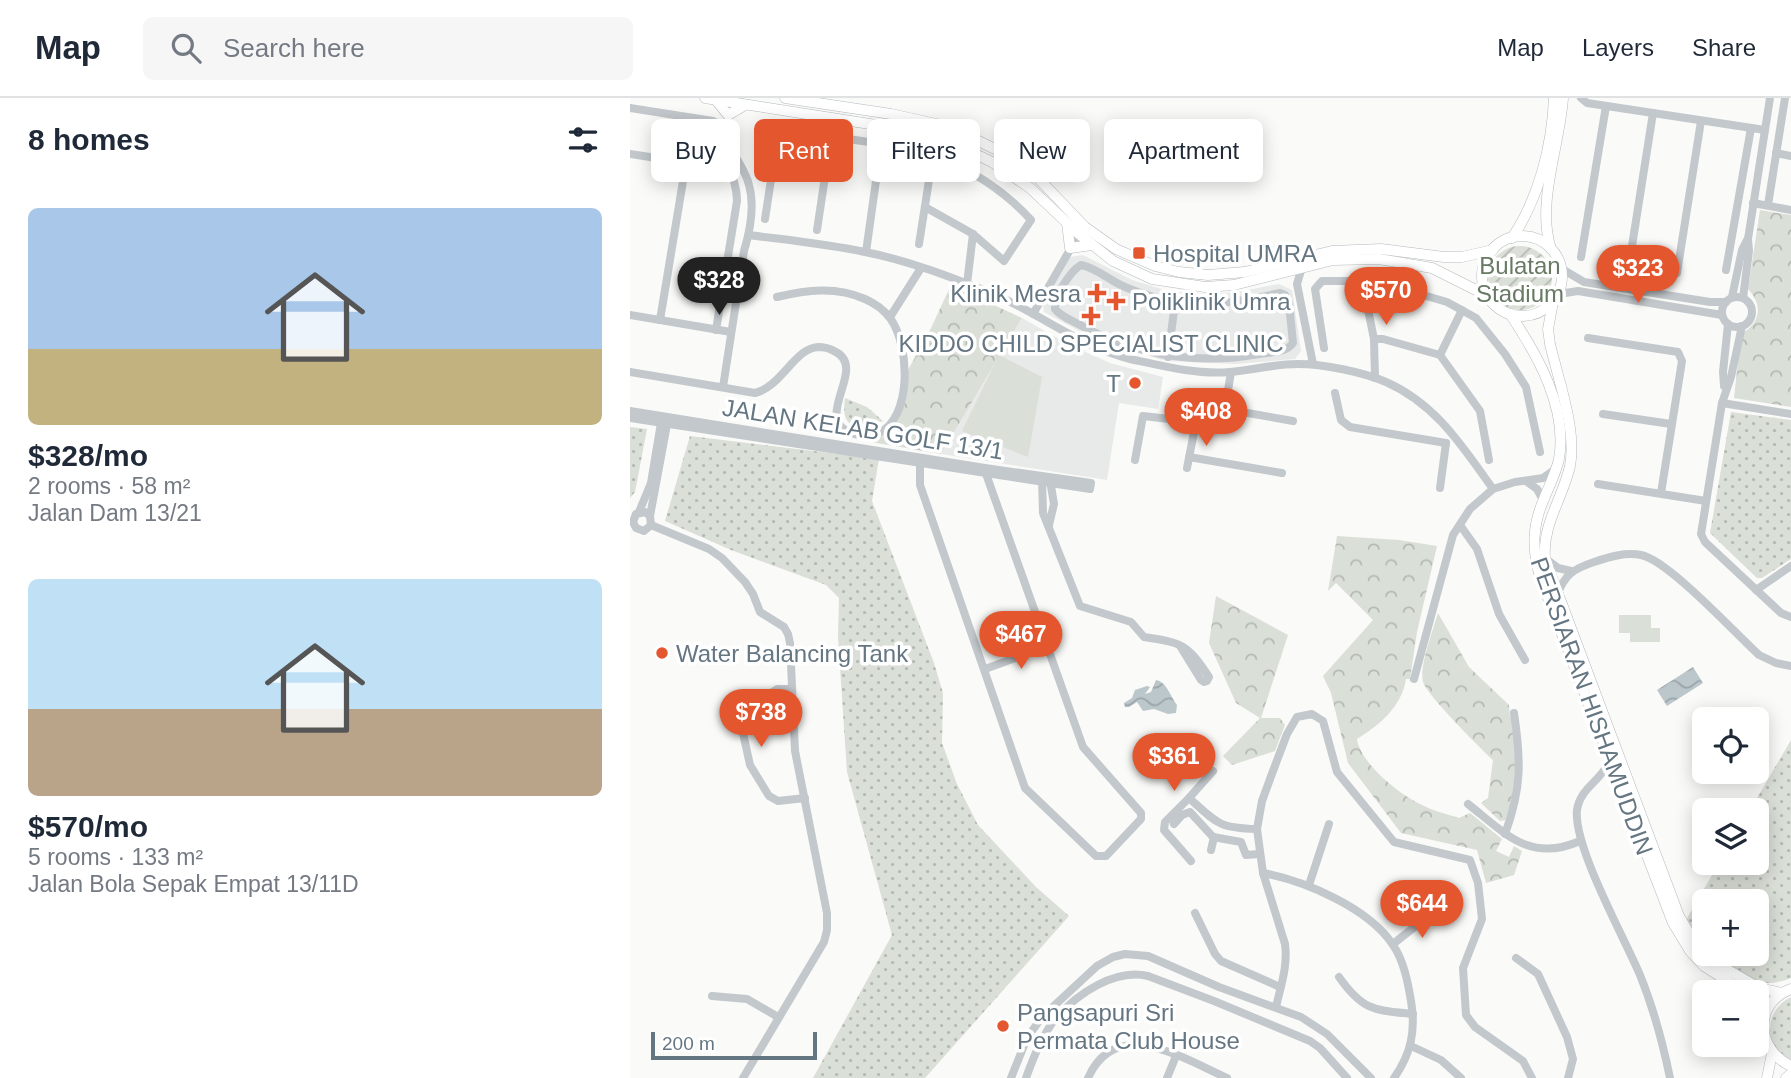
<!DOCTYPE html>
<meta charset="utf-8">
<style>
body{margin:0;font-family:Arial,sans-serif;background:#f6f6f7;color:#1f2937;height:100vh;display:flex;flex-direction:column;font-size:26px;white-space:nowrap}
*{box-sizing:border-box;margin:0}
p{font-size:23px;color:#747a83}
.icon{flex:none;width:38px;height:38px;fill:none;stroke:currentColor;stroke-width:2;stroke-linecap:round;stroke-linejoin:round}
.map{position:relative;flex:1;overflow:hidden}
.sheet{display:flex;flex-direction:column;background:#fff;width:630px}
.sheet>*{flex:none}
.hud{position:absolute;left:21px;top:21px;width:665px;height:63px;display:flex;gap:14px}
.tools{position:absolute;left:1062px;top:609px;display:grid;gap:14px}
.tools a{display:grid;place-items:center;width:77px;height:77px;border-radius:10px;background:#fff;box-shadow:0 4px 18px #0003;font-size:35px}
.scale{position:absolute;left:21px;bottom:18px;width:166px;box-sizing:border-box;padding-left:7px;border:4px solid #657683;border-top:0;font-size:19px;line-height:24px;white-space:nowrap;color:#657683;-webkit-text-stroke:5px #fff;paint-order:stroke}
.price{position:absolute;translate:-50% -60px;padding:0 16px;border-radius:24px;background:#e4572e;color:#fff;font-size:23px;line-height:46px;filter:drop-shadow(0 2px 4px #0008)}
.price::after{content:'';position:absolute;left:50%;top:42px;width:21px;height:16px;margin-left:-10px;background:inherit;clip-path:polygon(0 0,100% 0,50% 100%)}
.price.selected{background:#222;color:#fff}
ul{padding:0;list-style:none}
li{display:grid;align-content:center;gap:14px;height:371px;padding:0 28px}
li span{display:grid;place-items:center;height:217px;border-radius:10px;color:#555}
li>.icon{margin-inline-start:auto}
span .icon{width:126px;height:126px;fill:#fffc;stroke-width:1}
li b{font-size:30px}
h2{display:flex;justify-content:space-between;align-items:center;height:84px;padding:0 28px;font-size:30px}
.chip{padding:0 24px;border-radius:10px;background:#fff;box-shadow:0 4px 18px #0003;font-size:24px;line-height:63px}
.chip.selected{background:#e4572e;color:#fff}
header{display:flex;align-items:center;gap:42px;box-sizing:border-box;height:98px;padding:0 35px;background:#fff;border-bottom:2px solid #e0e1e3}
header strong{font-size:33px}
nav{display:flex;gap:38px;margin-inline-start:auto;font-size:24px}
.search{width:490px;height:63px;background:#f6f6f7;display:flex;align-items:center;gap:18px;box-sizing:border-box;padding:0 24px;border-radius:10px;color:#747a83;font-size:26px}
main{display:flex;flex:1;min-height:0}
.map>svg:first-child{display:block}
</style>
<header>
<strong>Map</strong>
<div class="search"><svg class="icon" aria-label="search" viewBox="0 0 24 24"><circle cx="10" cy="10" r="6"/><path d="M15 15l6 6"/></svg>Search here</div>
<nav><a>Map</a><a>Layers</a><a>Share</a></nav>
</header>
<main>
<section class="sheet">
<h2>8 homes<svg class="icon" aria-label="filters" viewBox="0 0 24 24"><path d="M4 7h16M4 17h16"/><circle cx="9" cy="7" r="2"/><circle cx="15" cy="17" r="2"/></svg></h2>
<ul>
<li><span style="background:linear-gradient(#a9c7e8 65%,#c2b280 0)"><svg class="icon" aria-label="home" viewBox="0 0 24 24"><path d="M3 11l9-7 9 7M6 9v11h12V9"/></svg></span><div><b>$328/mo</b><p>2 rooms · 58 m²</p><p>Jalan Dam 13/21</p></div></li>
<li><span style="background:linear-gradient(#bfe0f5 60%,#b9a48a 0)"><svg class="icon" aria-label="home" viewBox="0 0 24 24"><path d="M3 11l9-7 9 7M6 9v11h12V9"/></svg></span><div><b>$570/mo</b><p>5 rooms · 133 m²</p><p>Jalan Bola Sepak Empat 13/11D</p></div></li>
</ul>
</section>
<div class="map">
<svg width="1161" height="980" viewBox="0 0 1161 980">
<defs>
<pattern id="grass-dots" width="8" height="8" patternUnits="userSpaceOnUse" patternTransform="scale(1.75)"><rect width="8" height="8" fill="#dadfd7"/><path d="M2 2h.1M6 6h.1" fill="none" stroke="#b4b9b4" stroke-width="1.8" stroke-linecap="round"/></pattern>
<pattern id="forest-crowns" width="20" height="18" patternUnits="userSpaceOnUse" patternTransform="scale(1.75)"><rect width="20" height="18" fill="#dadfd7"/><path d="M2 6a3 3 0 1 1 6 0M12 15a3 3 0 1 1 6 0" fill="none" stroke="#b4b9b4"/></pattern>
<pattern id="garden-furrows" width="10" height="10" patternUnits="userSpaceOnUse" patternTransform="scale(1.75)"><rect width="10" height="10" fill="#dadfd7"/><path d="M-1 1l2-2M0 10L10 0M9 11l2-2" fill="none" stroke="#b4b9b4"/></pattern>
<pattern id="water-waves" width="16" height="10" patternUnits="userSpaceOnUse" patternTransform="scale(1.75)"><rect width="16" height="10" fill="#bbc7cb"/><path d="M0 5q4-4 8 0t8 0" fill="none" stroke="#9ca6aa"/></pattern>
</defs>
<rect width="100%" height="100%" fill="#fafaf8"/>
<g fill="#e8e9e9">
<polygon points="453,157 502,182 535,192 566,196 607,194 649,186 662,192 671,253 665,261 605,266 536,263 466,242 414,214 413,207 440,159"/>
<polygon points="392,220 438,246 480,265 533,279 528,311 489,305 477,382 311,356"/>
</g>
<g fill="url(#grass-dots)">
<path d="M215 300 237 309 253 323 231 332C214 326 213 317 215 300Z"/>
<polygon points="1101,314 1161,322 1161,461 1132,480 1127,480 1080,435"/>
<polygon points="0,329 17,331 5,394 0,400"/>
<polygon points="60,338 249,361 242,403 304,565 313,595 312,645 327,686 348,727 406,789 439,818 295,980 183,980 262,837 217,674 208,539 209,500 196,487 101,452 35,423"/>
<path d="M1161 642V880C1126 894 1109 877 1082 856H1127V803H1074V847L1056 822 1089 765H1127V712H1120Z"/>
<path d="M1161 899V962C1133 949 1133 913 1161 899Z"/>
</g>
<g fill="url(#forest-crowns)">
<path d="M1130 112 1161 117V309L1104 300 1111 236C1131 225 1133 207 1118 191Z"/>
<polygon points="321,187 392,220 311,356 235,343 248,340 262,331 270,313 278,272 301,230"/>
<path d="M707 438 769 442 807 448 787 534 780 581H776C772 608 750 627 727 641 730 665 770 697 792 707 803 713 817 716 829 720L840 715 872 741 866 753 879 759 884 748 892 753 884 777 856 785 847 752 771 735 718 665 701 595 693 578 743 522 706 485 698 493Z"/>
<polygon points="586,498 658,537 631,620 650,620 655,627 645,653 602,667 593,658 630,620 606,605 579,545"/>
<path d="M808 515 839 569 879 607 880 619H883C887 655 887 688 876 722L870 723 851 705 858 700 863 662C850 650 797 597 793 584 789 569 803 532 808 515Z"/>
</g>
<circle fill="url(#garden-furrows)" cx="890" cy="180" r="32"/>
<g fill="#dadfd7">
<polygon points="369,257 412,279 398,359 332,333"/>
<polygon points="989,517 1021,517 1021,530 1030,530 1030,544 1000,544 1000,535 989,535"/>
</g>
<g fill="url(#water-waves)">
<polygon points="1063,569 1073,585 1037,608 1027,592"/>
<path d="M526 582C537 584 540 598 547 607L546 615 538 616 524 611 513 613 507 604 499 609H495L494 605 502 600 505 592 517 588 520 589 515 596 521 594Z"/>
</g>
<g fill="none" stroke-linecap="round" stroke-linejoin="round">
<g stroke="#b5babe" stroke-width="11">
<g id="major">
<polyline points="75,0 259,29 320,44 362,64 400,90 449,136 483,163 522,181 575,189 604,187 703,162 749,161 802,170 858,198"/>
<polyline points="155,0 261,16 320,29 367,52 408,80 455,129 486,151 525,168 549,174 578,177 615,174 702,153 751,151 814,159 832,159 863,152"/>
<polyline points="86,2 98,17 115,7"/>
<polyline points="437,125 440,150 462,147"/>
<circle cx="892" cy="178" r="40"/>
<path d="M882 140C909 100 922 48 924 0"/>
<path d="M921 151C906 105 930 47 933 0"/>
<path d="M923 204 918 231 920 246C928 281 947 332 940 368 933 400 912 426 915 461L1049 818 1063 842 1074 855"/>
<path d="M880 216C907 256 938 310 929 361 926 375 919 388 914 401 902 428 902 451 910 479L1043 825 1060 853 1074 868 1115 894"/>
<polyline points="1075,856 1081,862 1129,890 1152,895"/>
<path d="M1161 891C1123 905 1126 952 1161 968"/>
<polyline points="1137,980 1142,955"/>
<polyline points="1156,980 1161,976"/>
</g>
</g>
<g stroke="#c3c8cc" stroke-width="8">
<polyline points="951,0 957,5 1135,32"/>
<path d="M0 10 83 23 87 25C88 54 107 76 107 103L86 232"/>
<polyline points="1146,55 1161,58"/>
<polyline points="0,56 98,71"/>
<polyline points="1123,105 1161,112"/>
<polyline points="1138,107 1155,0"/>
<path d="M135 121 148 36 156 32C204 41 256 43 303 58 339 69 376 94 401 122L374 163 343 136 295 109"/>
<polyline points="187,132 201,39"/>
<path d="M119 137C157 142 197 146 235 154 277 162 321 179 361 195 408 214 450 249 500 261 532 268 567 277 600 274 622 272 645 266 668 266 693 266 733 274 756 284 806 306 832 348 863 391"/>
<polyline points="289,146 303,57"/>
<polyline points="236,154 251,47"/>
<polyline points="951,159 976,8"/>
<path d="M451 167C467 170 480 183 495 189 551 213 592 208 650 195L655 197 659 205 663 245C656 255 641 254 629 256 567 267 508 258 452 228 443 223 431 219 425 211 424 199 440 173 451 167Z"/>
<polyline points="999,167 1023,15"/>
<polyline points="672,169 667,186 683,266"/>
<polyline points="932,171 954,184 1080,204 1096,204"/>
<polyline points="1096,172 1121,30"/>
<polyline points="1047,175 1071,23"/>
<polyline points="732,182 744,241 745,280"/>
<polyline points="337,186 343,136"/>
<polyline points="929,196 948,193 1092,217"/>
<circle cx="1107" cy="214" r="15"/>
<polyline points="1102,199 1112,152 1117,142"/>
<polyline points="1113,200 1119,153 1118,141 1140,0"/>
<polyline points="403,216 449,136"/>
<polyline points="0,217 101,234"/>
<polyline points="260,219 291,170"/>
<polyline points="30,222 56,65"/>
<polyline points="1112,228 1101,279 1092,305 1071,436 1075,444 1151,515 1161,519"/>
<polyline points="958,240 1048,254 1052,263 1031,395"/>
<polyline points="744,241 753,241 810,257 850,313 859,362"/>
<polyline points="694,250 685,191 692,183 745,183 817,204 846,220 875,256 896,289 910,354"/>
<polyline points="810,257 832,212"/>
<polyline points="538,259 545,205"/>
<path d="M0 274 125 295C151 289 165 250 188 249 193 249 199 250 204 253 240 269 181 320 221 335 229 338 238 339 247 336 283 321 280 247 260 220 254 212 244 205 235 201 206 188 176 192 147 199"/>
<polyline points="1094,288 1093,274 1098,226"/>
<path d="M93 289 114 153C120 133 125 108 119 87 116 74 108 64 102 52 97 40 97 26 98 14"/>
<polyline points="705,295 711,322 720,329 816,345"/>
<polyline points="1092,305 1161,316"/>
<polyline points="595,311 663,323"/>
<polyline points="0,313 355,370 461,385 460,391 0,320"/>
<polyline points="973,316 1041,326"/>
<polyline points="559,359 652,375"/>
<polyline points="290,361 290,387 395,690 466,758 476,758 511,721 511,715 453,649 355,373"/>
<polyline points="505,362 513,318 583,326 588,324 595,311 601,274"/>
<polyline points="557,370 566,324"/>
<path d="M412 380 413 415 450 508 501 524 514 539C553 545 557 546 579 579L577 583 574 584 571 582 550 548"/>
<polyline points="896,383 907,391 913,402"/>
<polyline points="968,386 1076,403"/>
<polyline points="810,390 816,345"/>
<polyline points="9,414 21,385 32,319"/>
<polyline points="20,418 15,414 6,416 3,424 6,430 14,433 21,427 20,418 38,321"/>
<polyline points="21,427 79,451 92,460 115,484 123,496 130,514 154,529 158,536 160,545 165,653 197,815 197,832 194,844 113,980"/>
<polyline points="419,427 424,406 420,382"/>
<polyline points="830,427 847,451 869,516 895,562"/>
<polyline points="916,461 928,470 941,473"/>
<polyline points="1126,492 1161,468"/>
<path d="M927 498C934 477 943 471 964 464 979 459 995 454 1011 457 1038 462 1105 535 1129 557L1146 565 1161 568"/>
<polyline points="355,571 418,548"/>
<polyline points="784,581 823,437 840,411 863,391 885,384 913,380 927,370"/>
<polyline points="161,591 147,591 136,598 115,622 113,635 120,667 139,698 148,703 175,700"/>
<path d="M979 664C971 683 950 690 947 712 943 748 994 839 1010 877 1023 909 1033 946 1040 980"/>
<polyline points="559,700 583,673"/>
<path d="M838 706C876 736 900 765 950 743"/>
<polyline points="544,726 552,717 560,714 583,739 611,744 616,757 629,756"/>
<path d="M875 736C892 690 891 662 884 615"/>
<polyline points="581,752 584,739"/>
<path d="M561 763 534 732 535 724 559 700C587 725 588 730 627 731"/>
<path d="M633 775C675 783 739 810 763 847 774 863 778 885 781 903 786 933 781 956 764 980"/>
<polyline points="679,787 699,726"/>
<polyline points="565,815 585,856 591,863 650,889"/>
<polyline points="763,846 802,815"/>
<polyline points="886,860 908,876 937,939 943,961 938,980"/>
<path d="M709 879C733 913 744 912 783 916"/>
<polyline points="82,898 117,901 148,919"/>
<path d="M646 909C651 887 658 868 655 846L633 775 627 731 632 703 643 673 657 636 667 619 682 616 693 623 707 674 764 744 840 762 848 785 852 821 833 870 836 917 845 929 893 963 902 980"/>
<polyline points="781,948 811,962 831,980"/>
<polyline points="381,980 397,940 412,919 467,868 483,859 495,856 518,858 589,889 671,919 697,936 741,980"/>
<path d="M396 980C403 960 412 937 426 920 447 896 485 870 518 878L584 903 680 943 690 950 717 980"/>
<path d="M458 980C486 917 553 960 597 980"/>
<polyline points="537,980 546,958"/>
</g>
<use href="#major" stroke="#fff" stroke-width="10"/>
</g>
<g fill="#e4572e" stroke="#fff" stroke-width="2.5">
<rect x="502" y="148" width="14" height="14" rx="3.5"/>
<path d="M463.5 184.5h7v7h7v7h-7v7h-7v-7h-7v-7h7z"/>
<path d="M482.5 192.5h7v7h7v7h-7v7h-7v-7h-7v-7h7z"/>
<path d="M457.5 207.5h7v7h7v7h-7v7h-7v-7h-7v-7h7z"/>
<circle cx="505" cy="285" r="7"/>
<circle cx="32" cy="555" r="7"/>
<circle cx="373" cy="928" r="7"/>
</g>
<g text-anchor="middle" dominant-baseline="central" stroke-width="7" stroke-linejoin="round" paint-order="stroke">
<g font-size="24" fill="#657683" stroke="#fff" text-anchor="start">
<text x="523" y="155">Hospital UMRA</text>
<text x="451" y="195" text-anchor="end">Klinik Mesra</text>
<text x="502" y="203">Poliklinik Umra</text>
<text x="461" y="245" text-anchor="middle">KIDDO CHILD SPECIALIST CLINIC</text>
<text x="491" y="285" text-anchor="end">T</text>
<text x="46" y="555">Water Balancing Tank</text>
<text x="387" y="914">Pangsapuri Sri<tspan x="387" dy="28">Permata Club House</tspan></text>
</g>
<g font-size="24" fill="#687a64" stroke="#fff">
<text x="890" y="167">Bulatan<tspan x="890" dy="28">Stadium</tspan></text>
</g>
<g font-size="24" fill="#657683" stroke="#fff">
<text transform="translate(233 331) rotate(9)">JALAN KELAB GOLF 13/1</text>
<text transform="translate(962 608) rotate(70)">PERSIARAN HISHAMUDDIN</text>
</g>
</g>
</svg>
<div class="tools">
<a><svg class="icon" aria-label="locate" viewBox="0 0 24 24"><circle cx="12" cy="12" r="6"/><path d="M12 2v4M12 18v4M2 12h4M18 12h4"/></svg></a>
<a><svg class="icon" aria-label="layers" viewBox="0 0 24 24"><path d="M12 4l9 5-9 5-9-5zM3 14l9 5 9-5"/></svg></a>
<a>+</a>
<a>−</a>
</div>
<div class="scale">200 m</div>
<b class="price" style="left:1008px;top:207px">$323</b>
<b class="price selected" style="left:89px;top:219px">$328</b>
<b class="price" style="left:756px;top:229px">$570</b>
<b class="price" style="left:576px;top:350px">$408</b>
<b class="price" style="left:391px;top:573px">$467</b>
<b class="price" style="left:131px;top:651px">$738</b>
<b class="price" style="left:544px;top:695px">$361</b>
<b class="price" style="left:792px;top:842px">$644</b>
<div class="hud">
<a class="chip">Buy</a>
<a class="chip selected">Rent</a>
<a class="chip">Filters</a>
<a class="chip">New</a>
<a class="chip">Apartment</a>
</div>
</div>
</main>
